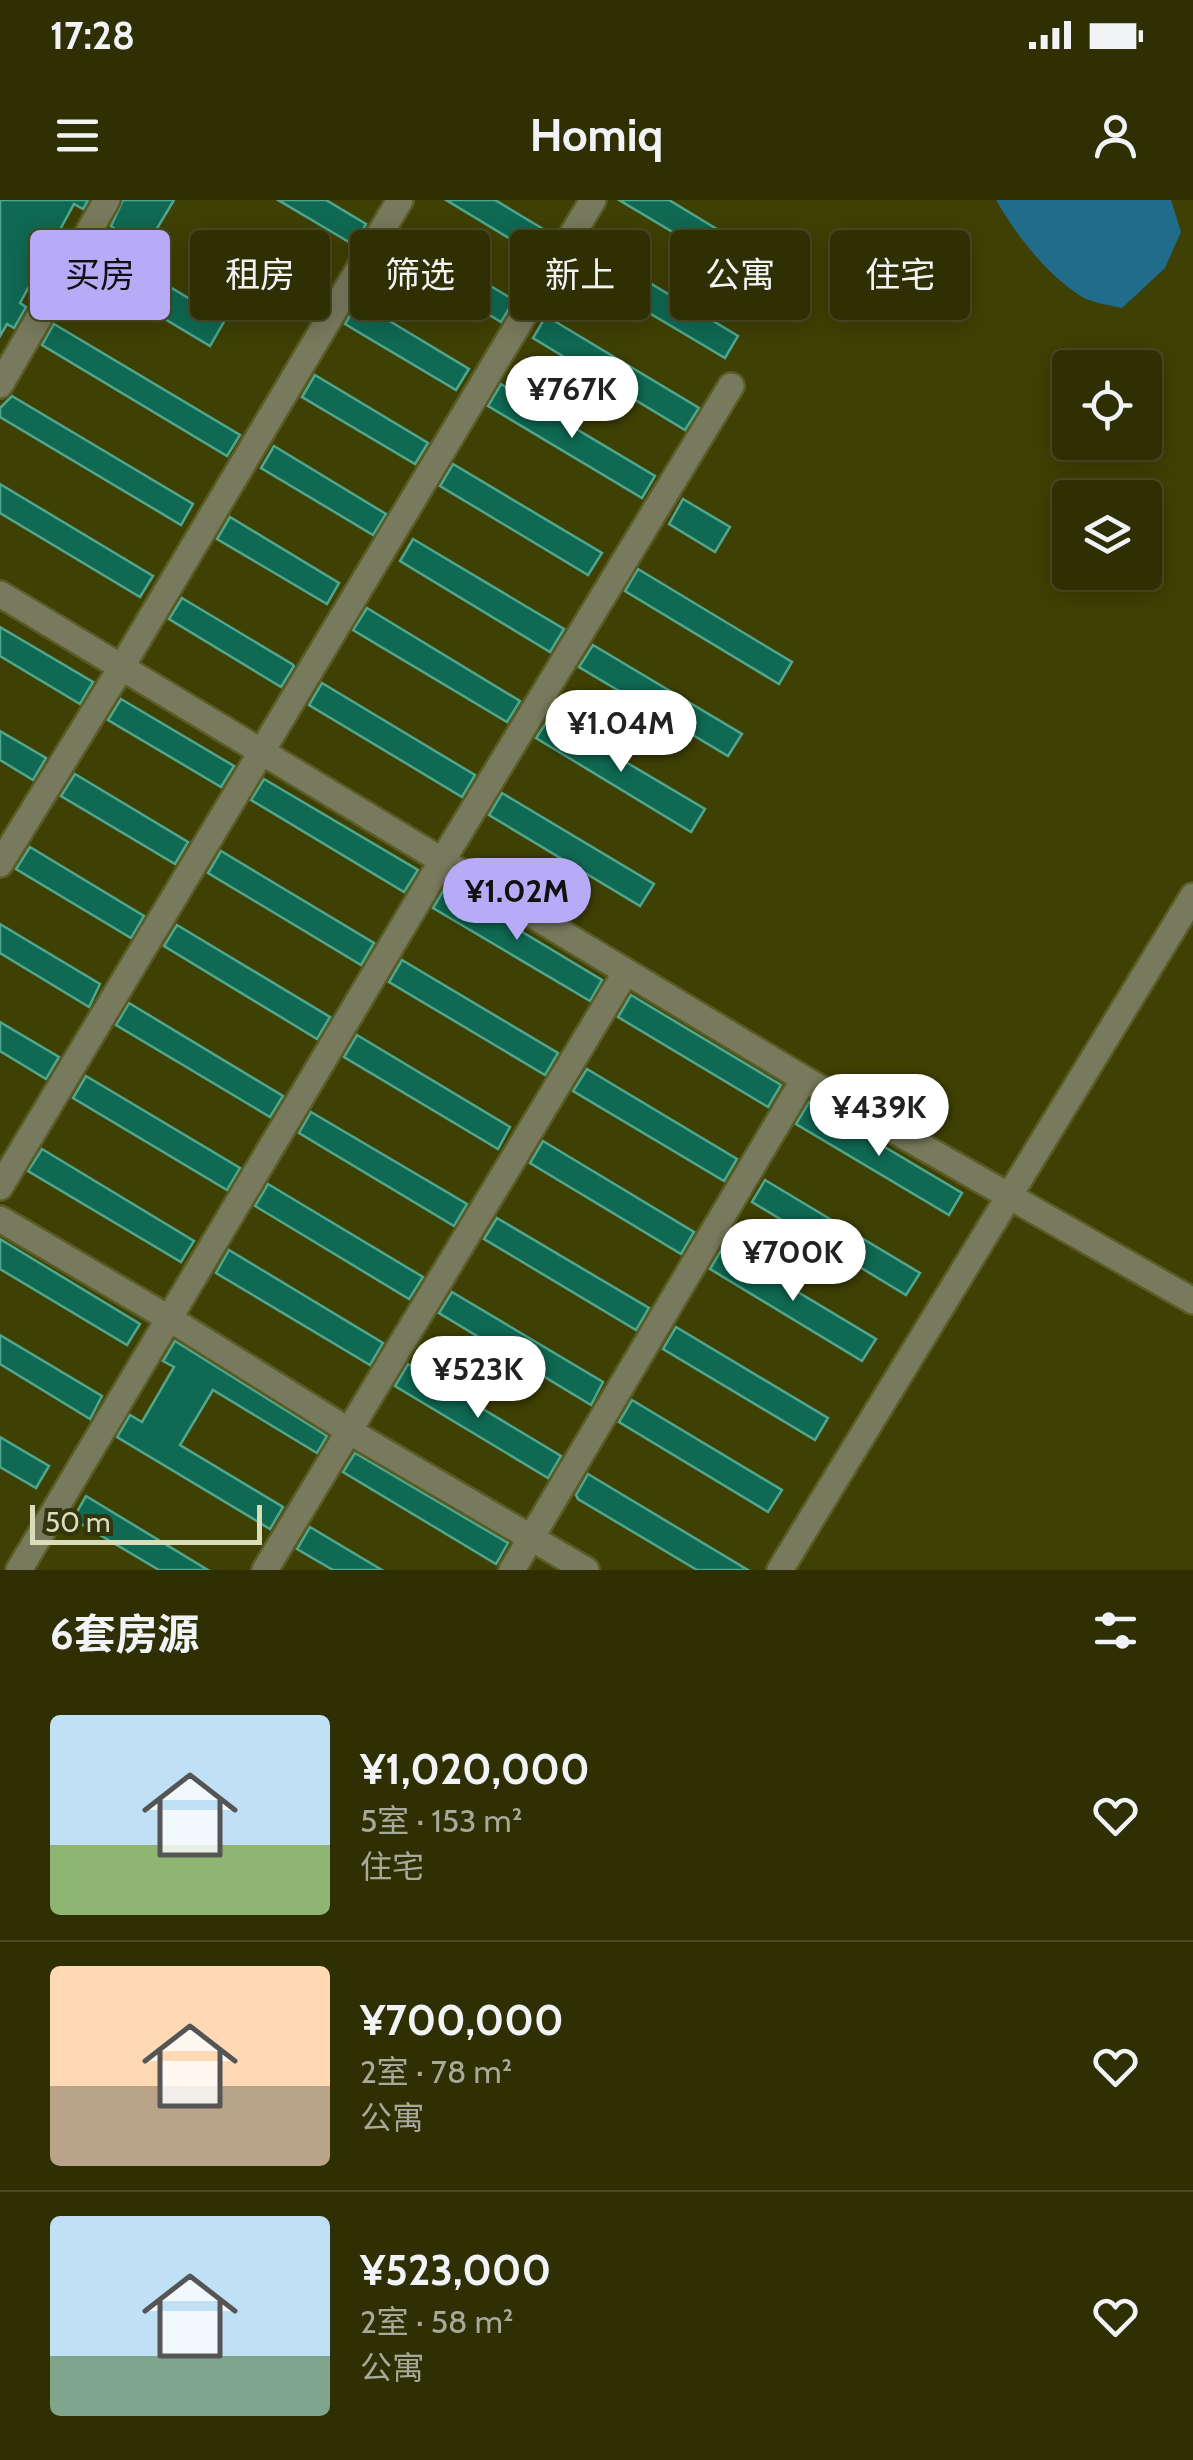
<!DOCTYPE html>
<html lang="zh">
<meta charset="utf-8">
<style>
body{margin:0;font-family:Cabin,"Noto Sans SC",sans-serif;background:#3a3c12;color:#f1f3f6;height:100vh;display:flex;flex-direction:column;font-size:38px;white-space:nowrap}
*{box-sizing:border-box;margin:0}
p{font-size:32px;color:#a7a99a}
.icon{flex:none;width:55px;height:55px;fill:none;stroke:currentColor;stroke-width:2;stroke-linecap:round;stroke-linejoin:round}
.map{position:relative;height:1370px;overflow:hidden}
.details{display:flex;flex-direction:column;background:#2e3003;flex:1}
.details>*{flex:none}
.guide{position:absolute;left:30px;top:30px;width:1135px;height:90px;display:flex;gap:20px}
.buttons{position:absolute;left:1052px;top:150px;display:grid;gap:20px}
.buttons a{display:grid;place-items:center;width:110px;height:110px;border-radius:10px;background:#2e3003;box-shadow:0 5px 25px #0003,0 0 0 2px #494b25;font-size:50px}
.scale{position:absolute;left:30px;bottom:25px;width:232px;box-sizing:border-box;padding-left:10px;border:5px solid #daddba;border-top:0;font-size:28px;line-height:35px;white-space:nowrap;color:#daddba;-webkit-text-stroke:8px #33350f;paint-order:stroke}
.price{position:absolute;translate:-50% -85px;padding:0 22px;border-radius:35px;background:#fff;color:#222;font-size:32px;line-height:65px;filter:drop-shadow(0 2px 5px #0008)}
.price::after{content:'';position:absolute;left:50%;top:60px;width:30px;height:22px;margin-left:-15px;background:inherit;clip-path:polygon(0 0,100% 0,50% 100%)}
.price.active{background:#b7abf8;color:#111}
ul{padding:0;list-style:none}
li{display:flex;align-items:center;gap:30px;height:250px;padding:0 50px}
li+li{border-top:2px solid #494b25}
li span{display:grid;place-items:center;flex:none;width:280px;height:200px;border-radius:10px;color:#555}
li>.icon{margin-inline-start:auto}
span .icon{width:120px;height:120px;fill:#fffc;stroke-width:1}
li b{font-size:42px}
h2{display:flex;justify-content:space-between;align-items:center;height:120px;padding:0 50px;font-size:42px}
.tag{padding:0 35px;border-radius:10px;background:#2e3003;box-shadow:0 5px 25px #0003,0 0 0 2px #494b25;font-size:35px;line-height:90px}
.tag.active{background:#b7abf8;color:#111}
.status{display:flex;justify-content:space-between;align-items:center;height:70px;padding:0 50px;background:#2e3003;direction:ltr}
.status svg{height:28px;fill:currentColor}
header{display:flex;justify-content:space-between;align-items:center;height:130px;padding:0 50px;background:#2e3003;font-size:45px;font-weight:700}
.map>svg:first-child{display:block}
</style>
<div class="status"><b>17:28</b><svg viewBox="0 0 49 12"><path d="M0 12V9h3v3zM5 12V6h3v6zM10 12V3h3v9zM15 12V0h3v12zM26 1h20v11H26zM47 4h2v5h-2z"/></svg></div>
<header><svg class="icon" aria-label="menu" viewBox="0 0 24 24"><path d="M4 6h16M4 12h16M4 18h16"/></svg>Homiq<svg class="icon" aria-label="person" viewBox="0 0 24 24"><circle cx="12" cy="8" r="4"/><path d="M4 21q1-7 8-7t8 7"/></svg></header>
<div class="map">
<svg width="1193" height="1370" viewBox="0 0 1193 1370">
<rect width="100%" height="100%" fill="#3e4004"/>
<path fill="#216b8b" d="M996 0H1171L1181 32 1165 68 1122 108C1109 105 1093 103 1082 97 1047 75 1016 35 996 0Z"/>
<g fill="#0f6953" stroke="#50a78d" stroke-width="2.5">
<polygon points="0,0 88,0 83,9 74,4 20,103 26,107 14,128 7,124 0,136"/>
<polygon points="123,0 174,0 156,30 167,36 145,72 225,120 210,146 88,73 115,29 111,26"/>
<polygon points="278,0 326,0 366,24 354,45"/>
<polygon points="446,0 495,0 553,35 540,57"/>
<polygon points="619,0 669,0 781,68 768,89"/>
<polygon points="407,36 514,100 501,122 394,57"/>
<polygon points="585,44 738,136 725,158 572,67"/>
<polygon points="358,102 469,169 456,190 345,124"/>
<polygon points="546,116 699,208 685,230 533,138"/>
<polygon points="54,124 240,235 227,256 42,145"/>
<polygon points="315,175 428,243 415,264 302,197"/>
<polygon points="501,184 655,276 642,298 488,206"/>
<polygon points="12,196 193,304 181,325 0,217 0,208"/>
<polygon points="274,246 386,314 373,335 261,268"/>
<polygon points="453,264 602,353 588,375 440,286"/>
<polygon points="0,284 153,376 140,397 0,313"/>
<polygon points="683,299 730,327 715,352 669,324"/>
<polygon points="230,317 339,383 327,404 217,339"/>
<polygon points="413,339 564,429 550,452 400,361"/>
<polygon points="638,369 792,462 779,484 625,391"/>
<polygon points="182,398 292,464 294,466 281,487 169,419"/>
<polygon points="367,408 520,501 507,522 353,430"/>
<polygon points="0,427 93,482 80,504 0,456"/>
<polygon points="593,445 742,534 728,556 579,467"/>
<polygon points="322,483 475,575 462,597 309,505"/>
<polygon points="121,499 234,566 221,587 108,520"/>
<polygon points="550,517 705,609 691,632 536,538"/>
<polygon points="0,531 46,558 33,580 0,560"/>
<polygon points="75,574 188,642 175,664 61,596"/>
<polygon points="264,579 418,670 404,692 251,600"/>
<polygon points="502,593 654,684 640,706 489,615"/>
<polygon points="30,647 144,716 131,738 16,669"/>
<polygon points="221,651 374,743 361,765 208,673"/>
<polygon points="446,686 602,780 590,801 433,708"/>
<polygon points="0,724 100,784 89,807 0,753"/>
<polygon points="177,725 330,817 317,839 164,746"/>
<polygon points="402,760 558,853 545,875 389,782"/>
<polygon points="631,795 781,885 768,907 618,817"/>
<polygon points="129,803 283,896 270,917 116,825"/>
<polygon points="0,822 59,857 46,879 0,851"/>
<polygon points="357,835 510,927 498,949 344,857"/>
<polygon points="587,869 737,959 724,981 573,891"/>
<polygon points="86,876 240,968 227,990 73,898"/>
<polygon points="809,902 962,993 949,1015 796,924"/>
<polygon points="311,912 467,1004 454,1026 299,933"/>
<polygon points="543,941 694,1032 681,1054 530,963"/>
<polygon points="42,949 194,1041 181,1062 28,971"/>
<polygon points="765,980 920,1073 906,1095 752,1002"/>
<polygon points="268,984 423,1077 409,1099 255,1006"/>
<polygon points="497,1018 649,1108 636,1130 484,1039"/>
<polygon points="0,1039 140,1124 127,1145 0,1069"/>
<polygon points="723,1047 876,1139 862,1161 710,1069"/>
<polygon points="229,1050 383,1143 370,1165 216,1073"/>
<polygon points="452,1092 603,1182 591,1205 439,1113"/>
<polygon points="676,1127 828,1218 815,1240 663,1149"/>
<polygon points="0,1135 102,1196 90,1219 0,1164"/>
<polygon points="175,1141 327,1236 317,1253 213,1190 180,1245 283,1307 270,1329 117,1237 130,1215 142,1222 174,1167 163,1161"/>
<polygon points="408,1164 561,1256 548,1278 395,1186"/>
<polygon points="632,1200 782,1290 768,1312 619,1222"/>
<polygon points="0,1237 49,1266 36,1288 0,1267"/>
<polygon points="355,1253 508,1343 496,1364 343,1272"/>
<polygon points="588,1274 748,1370 697,1370 578,1299 576,1295"/>
<polygon points="86,1296 208,1370 159,1370 73,1319"/>
<polygon points="310,1327 382,1370 333,1370 297,1349"/>
</g>
<g fill="none" stroke-linecap="round" stroke-linejoin="round">
<g stroke="#5a5c25" stroke-width="30">
<g id="minor">
<polyline points="0,185 107,0"/>
<polyline points="0,394 804,879 1193,1101"/>
<polyline points="0,664 121,468 400,0"/>
<polyline points="0,987 593,0"/>
<polyline points="0,1019 170,1119 349,1231 586,1370"/>
<polyline points="19,1370 442,661 731,186"/>
<polyline points="265,1370 626,772"/>
<polyline points="512,1370 804,879"/>
<polyline points="780,1370 1193,696"/>
</g>
</g>
<use href="#minor" stroke="#787a5d" stroke-width="25"/>
</g>
</svg>
<div class="buttons">
<a><svg class="icon" aria-label="locate" viewBox="0 0 24 24"><circle cx="12" cy="12" r="6"/><path d="M12 2v4M12 18v4M2 12h4M18 12h4"/></svg></a>
<a><svg class="icon" aria-label="layers" viewBox="0 0 24 24"><path d="M12 4l9 5-9 5-9-5zM3 14l9 5 9-5"/></svg></a>
</div>
<div class="scale">50 m</div>
<b class="price" style="left:572px;top:241px">¥767K</b>
<b class="price" style="left:621px;top:575px">¥1.04M</b>
<b class="price active" style="left:517px;top:743px">¥1.02M</b>
<b class="price" style="left:879px;top:959px">¥439K</b>
<b class="price" style="left:793px;top:1104px">¥700K</b>
<b class="price" style="left:478px;top:1221px">¥523K</b>
<div class="guide">
<a class="tag active">买房</a>
<a class="tag">租房</a>
<a class="tag">筛选</a>
<a class="tag">新上</a>
<a class="tag">公寓</a>
<a class="tag">住宅</a>
</div>
</div>
<section class="details">
<h2>6套房源<svg class="icon" aria-label="filters" viewBox="0 0 24 24"><path d="M4 7h16M4 17h16"/><circle cx="9" cy="7" r="2"/><circle cx="15" cy="17" r="2"/></svg></h2>
<ul>
<li><span style="background:linear-gradient(#bfe0f5 65%,#8fb573 0)"><svg class="icon" aria-label="home" viewBox="0 0 24 24"><path d="M3 11l9-7 9 7M6 9v11h12V9"/></svg></span><div><b>¥1,020,000</b><p>5室 · 153 m²</p><p>住宅</p></div><svg class="icon" aria-label="heart" viewBox="0 0 24 24"><path d="M12 20l-8-8c-3-5 5-10 8-4 3-6 11-1 8 4z"/></svg></li>
<li><span style="background:linear-gradient(#ffd9b3 60%,#b9a48a 0)"><svg class="icon" aria-label="home" viewBox="0 0 24 24"><path d="M3 11l9-7 9 7M6 9v11h12V9"/></svg></span><div><b>¥700,000</b><p>2室 · 78 m²</p><p>公寓</p></div><svg class="icon" aria-label="heart" viewBox="0 0 24 24"><path d="M12 20l-8-8c-3-5 5-10 8-4 3-6 11-1 8 4z"/></svg></li>
<li><span style="background:linear-gradient(#bfe0f5 70%,#7fa58c 0)"><svg class="icon" aria-label="home" viewBox="0 0 24 24"><path d="M3 11l9-7 9 7M6 9v11h12V9"/></svg></span><div><b>¥523,000</b><p>2室 · 58 m²</p><p>公寓</p></div><svg class="icon" aria-label="heart" viewBox="0 0 24 24"><path d="M12 20l-8-8c-3-5 5-10 8-4 3-6 11-1 8 4z"/></svg></li>
</ul>
</section>
